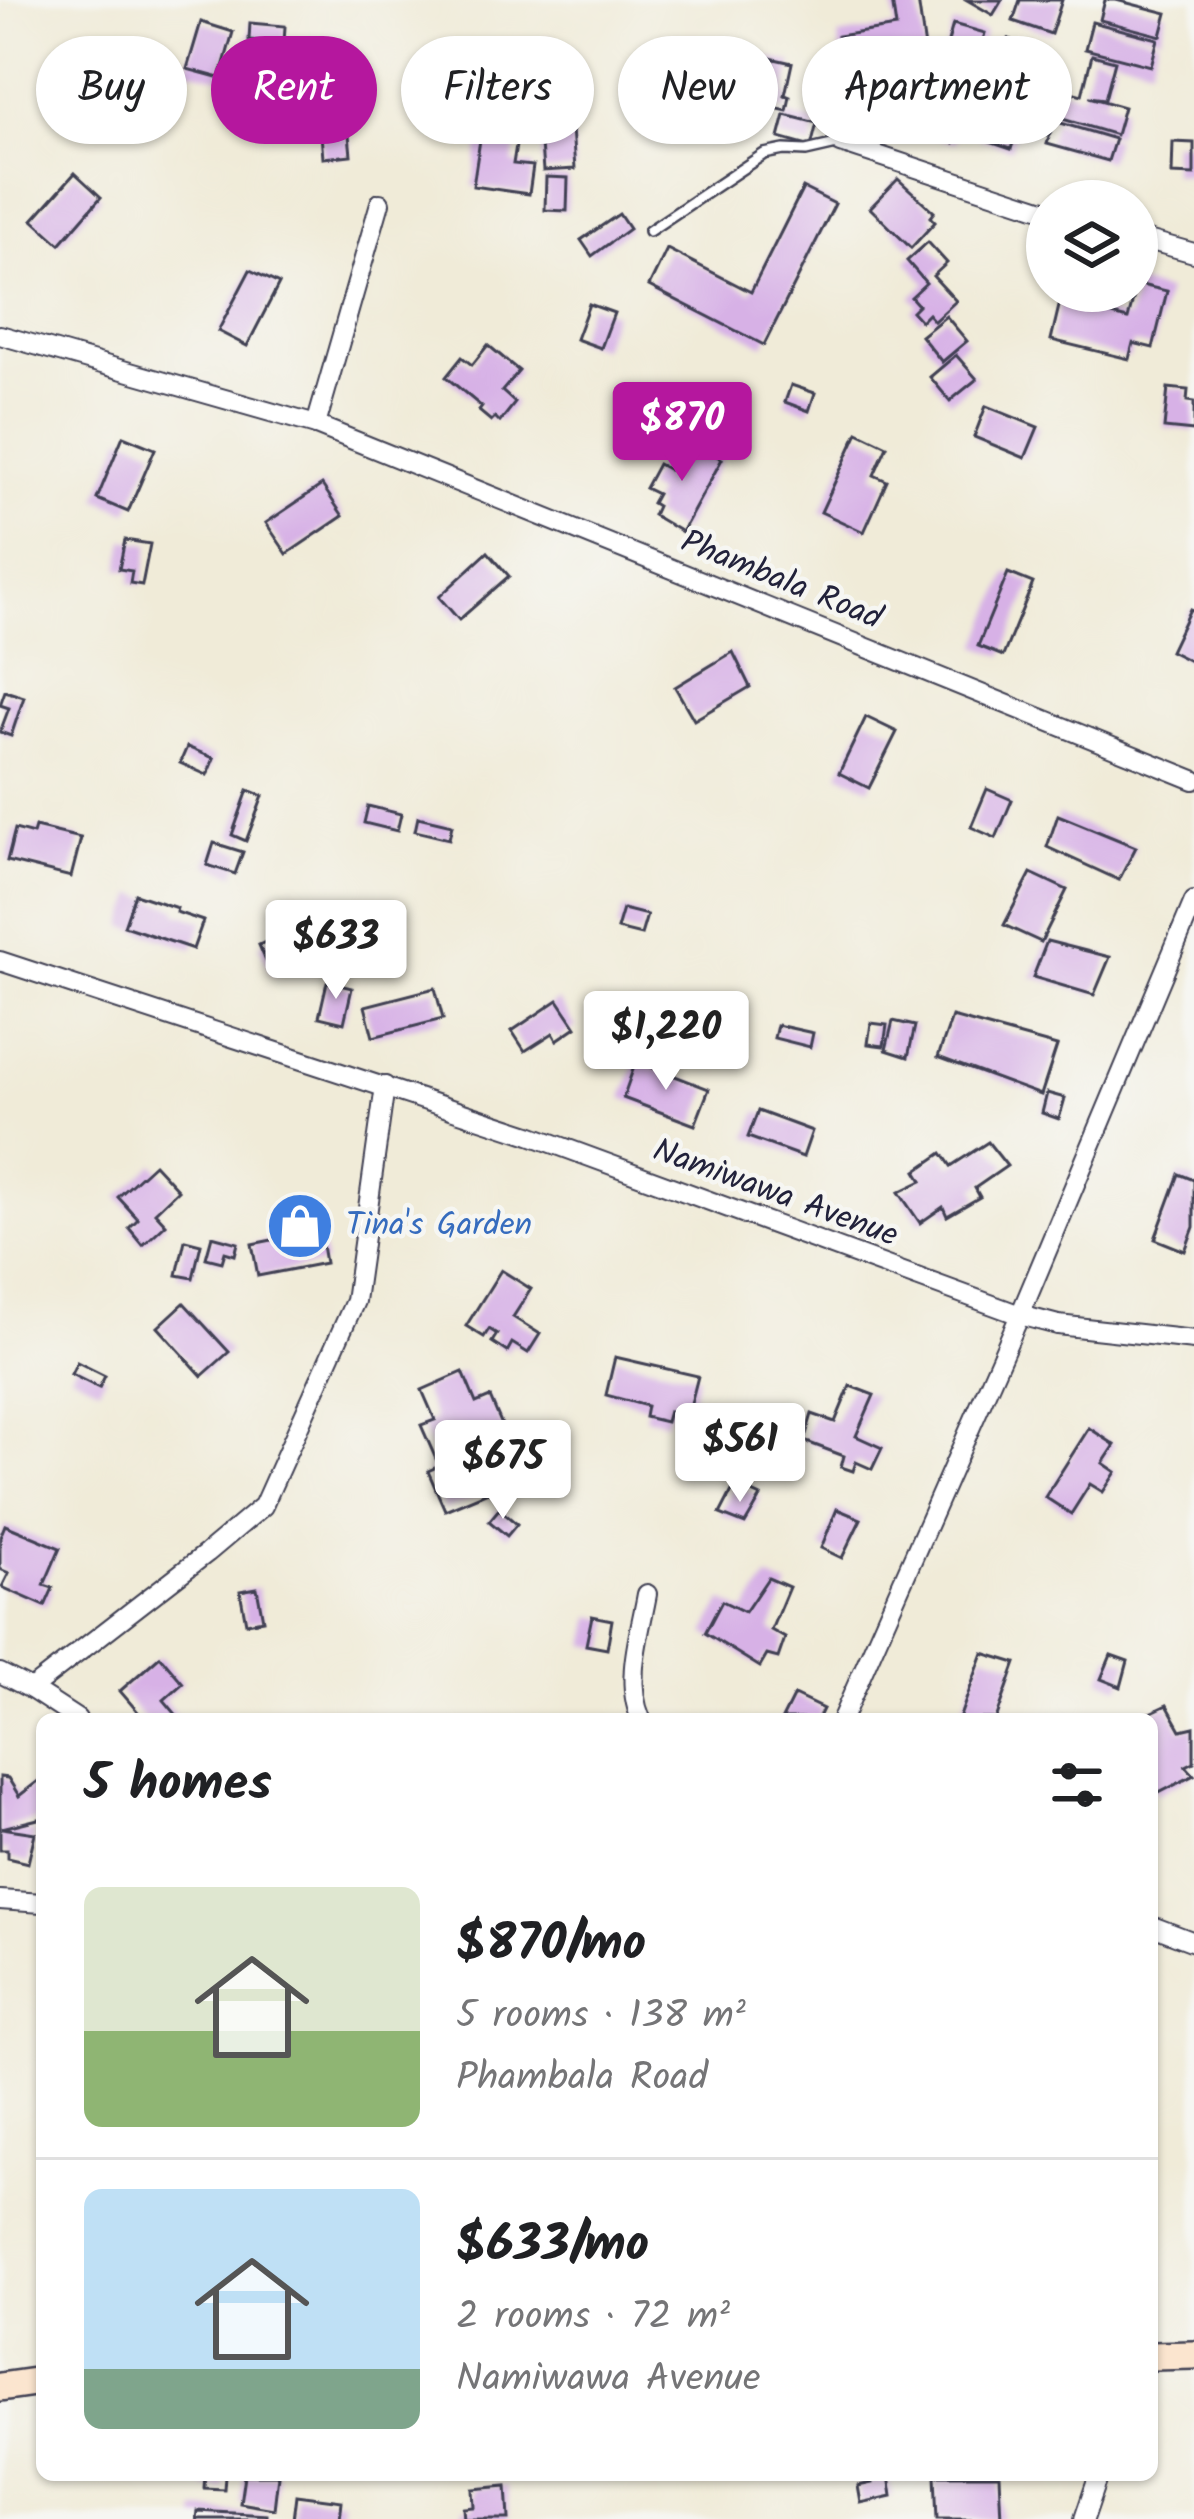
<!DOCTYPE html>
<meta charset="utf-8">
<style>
body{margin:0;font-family:Kalam,sans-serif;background:#f2f2f2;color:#202124;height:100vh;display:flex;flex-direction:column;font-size:45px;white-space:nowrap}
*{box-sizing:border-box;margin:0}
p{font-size:39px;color:#757577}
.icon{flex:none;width:66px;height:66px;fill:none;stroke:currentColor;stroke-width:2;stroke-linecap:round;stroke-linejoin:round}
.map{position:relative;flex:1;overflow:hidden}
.sheet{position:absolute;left:36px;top:1713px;width:1122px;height:768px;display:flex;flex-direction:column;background:#fff;border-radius:18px;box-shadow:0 3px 9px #0004}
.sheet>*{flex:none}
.banner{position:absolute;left:36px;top:36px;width:1122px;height:108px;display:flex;gap:24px}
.tools{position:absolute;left:1026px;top:180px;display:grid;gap:24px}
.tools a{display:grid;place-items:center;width:132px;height:132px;border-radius:50%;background:#fff;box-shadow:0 3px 9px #0004;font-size:60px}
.price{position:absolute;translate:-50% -102px;padding:0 27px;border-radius:12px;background:#fff;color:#222;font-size:39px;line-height:78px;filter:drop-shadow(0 3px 6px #0008)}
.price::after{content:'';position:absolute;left:50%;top:72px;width:36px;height:27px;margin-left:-18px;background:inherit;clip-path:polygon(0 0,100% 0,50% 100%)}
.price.selected{background:#b5179e;color:#fff}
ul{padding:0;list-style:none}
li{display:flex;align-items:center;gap:36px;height:300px;padding:0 48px}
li+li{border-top:3px solid #e0e0e0}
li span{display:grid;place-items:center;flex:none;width:336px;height:240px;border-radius:18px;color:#555}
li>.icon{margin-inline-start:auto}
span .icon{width:144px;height:144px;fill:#fffc;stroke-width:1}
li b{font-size:51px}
h2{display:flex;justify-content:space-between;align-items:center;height:144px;padding:0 48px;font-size:51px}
.chip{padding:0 42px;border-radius:54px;background:#fff;box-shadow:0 3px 9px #0004;font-size:42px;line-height:108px}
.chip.selected{background:#b5179e;color:#fff}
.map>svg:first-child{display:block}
</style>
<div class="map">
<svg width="1194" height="2519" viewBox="0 0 1194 2519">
<rect width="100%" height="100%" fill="#f6f6f2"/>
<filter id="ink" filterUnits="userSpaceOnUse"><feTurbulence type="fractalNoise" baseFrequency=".00833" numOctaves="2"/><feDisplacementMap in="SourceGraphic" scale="24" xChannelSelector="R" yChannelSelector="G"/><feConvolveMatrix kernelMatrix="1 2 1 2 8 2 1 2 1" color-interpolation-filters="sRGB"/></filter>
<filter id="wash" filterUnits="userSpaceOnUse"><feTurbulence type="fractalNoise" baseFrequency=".004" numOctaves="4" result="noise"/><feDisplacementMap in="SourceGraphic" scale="48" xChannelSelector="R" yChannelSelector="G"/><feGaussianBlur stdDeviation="2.7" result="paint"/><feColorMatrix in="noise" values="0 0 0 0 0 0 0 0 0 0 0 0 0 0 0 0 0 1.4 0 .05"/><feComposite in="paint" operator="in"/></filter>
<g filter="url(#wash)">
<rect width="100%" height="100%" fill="#f0ebd8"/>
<g id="blocks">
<g fill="#d7b1e6">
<polygon points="892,0 918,0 927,62 844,75 838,36 896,27"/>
<polygon points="967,0 1002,0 993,15"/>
<polygon points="1020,0 1062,0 1051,34 1013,21"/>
<polygon points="1105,0 1116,0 1167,13 1161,36 1100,20"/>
<polygon points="201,22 233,32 220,78 187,69"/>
<polygon points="1092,22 1158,39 1151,66 1085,49"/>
<polygon points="250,23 285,26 284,43 249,40"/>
<polygon points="953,24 985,33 954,143 922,134"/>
<polygon points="553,37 556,63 536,66 532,40"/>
<polygon points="1009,39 1043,50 1011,149 978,138"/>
<polygon points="757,55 792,63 785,95 790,97 787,111 766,106 763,122 725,113 729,94 746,98 749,89 737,87 739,77 751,79"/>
<polygon points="1092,55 1115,61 1105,99 1089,97 1124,107 1116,135 1049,115 1057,88 1082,95"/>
<polygon points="342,64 351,155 323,158 319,111 287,114 283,70"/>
<polygon points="884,81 900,95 888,109 872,95"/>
<polygon points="571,115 575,169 543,171 539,117"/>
<polygon points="785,115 817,123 811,147 779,138"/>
<polygon points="1054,121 1115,139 1108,161 1047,144"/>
<polygon points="481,133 517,139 513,164 533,166 529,194 473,186"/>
<polygon points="1173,142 1194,143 1194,175 1172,174"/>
<polygon points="75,173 101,197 60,244 33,220"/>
<polygon points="546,177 568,178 567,211 545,210"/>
<polygon points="898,179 934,212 930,217 935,222 911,248 870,208"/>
<polygon points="803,188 835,204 764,345 649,286 667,249 751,292"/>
<polygon points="619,214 629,229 592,256 581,240"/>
<polygon points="928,242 947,263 933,276 956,301 934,321 928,314 921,321 912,311 918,305 911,297 926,283 907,261"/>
<polygon points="250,270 279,284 247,346 218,331"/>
<polygon points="1137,284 1167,291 1153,348 1133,343 1129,359 1051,340 1060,302 1128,319"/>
<polygon points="589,304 614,313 601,348 576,339"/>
<polygon points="946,316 967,341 942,362 921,336"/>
<polygon points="488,345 519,371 502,391 515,403 500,422 495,417 491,421 479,411 482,407 446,377 462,357 472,365"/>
<polygon points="956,355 977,379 950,401 930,377"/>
<polygon points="791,385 815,393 809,411 785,402"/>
<polygon points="1168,388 1188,390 1187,401 1194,402 1194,431 1164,428"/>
<polygon points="986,406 1038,427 1025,458 974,437"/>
<polygon points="858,432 887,446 874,475 887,481 864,532 821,512"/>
<polygon points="123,436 155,449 128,512 97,499"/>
<polygon points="685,439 722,459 682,532 653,515 657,506 652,503 657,494 645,488 658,464 669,470"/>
<polygon points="322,485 343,516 287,554 266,523"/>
<polygon points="125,540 150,544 142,585 130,583 132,571 119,569"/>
<polygon points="488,552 509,576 459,620 439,597"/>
<polygon points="1008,573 1033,583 1003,656 978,646"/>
<polygon points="1190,609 1194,611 1194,663 1170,651"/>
<polygon points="733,652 750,687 694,720 675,687"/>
<polygon points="5,691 24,697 11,736 0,732 9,708 0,705"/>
<polygon points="866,717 897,732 869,788 839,773"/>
<polygon points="187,747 214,758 207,775 180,763"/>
<polygon points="987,789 1012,800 996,838 971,827"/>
<polygon points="248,790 263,796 246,841 232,835"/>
<polygon points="368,806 401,814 397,831 364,823"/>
<polygon points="1058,815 1136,847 1119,880 1047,847"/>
<polygon points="418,817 452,825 449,839 415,831"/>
<polygon points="35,827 81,838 71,877 7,861 15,829 33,834"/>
<polygon points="214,843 243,852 235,874 207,865"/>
<polygon points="1031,873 1067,890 1041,942 1004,925"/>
<polygon points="135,894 177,908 176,912 203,921 193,949 124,926"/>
<polygon points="623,909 647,915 641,935 617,929"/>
<polygon points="324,915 338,944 272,975 259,945"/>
<polygon points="1047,941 1110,957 1094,995 1033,977"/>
<polygon points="327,982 352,988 344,1023 319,1017"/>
<polygon points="435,988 443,1019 373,1037 365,1006"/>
<polygon points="558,1000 576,1027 557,1040 553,1033 525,1051 512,1031"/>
<polygon points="952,1017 1057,1046 1041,1095 938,1057"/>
<polygon points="893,1021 915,1026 908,1057 886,1050"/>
<polygon points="871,1023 887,1025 884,1046 868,1044"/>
<polygon points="777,1025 813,1033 810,1047 774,1038"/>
<polygon points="636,1061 709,1089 695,1125 623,1098"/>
<polygon points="1047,1093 1065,1098 1059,1119 1042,1113"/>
<polygon points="758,1111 812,1131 803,1157 748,1137"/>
<polygon points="988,1142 1007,1166 975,1188 980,1197 947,1216 943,1207 920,1223 899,1192 922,1181 916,1171 942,1153 951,1166"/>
<polygon points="154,1164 178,1190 155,1212 166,1224 143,1245 129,1228 138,1219 118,1197"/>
<polygon points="1179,1174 1194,1180 1194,1227 1185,1251 1155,1239"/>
<polygon points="304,1214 307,1229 319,1227 325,1263 258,1276 252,1244 287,1237 283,1218"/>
<polygon points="212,1236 238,1243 235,1255 225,1252 222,1262 206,1258"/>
<polygon points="185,1240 201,1244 193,1278 177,1275"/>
<polygon points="501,1270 531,1289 513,1317 540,1334 528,1353 512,1343 507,1352 492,1342 497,1334 489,1329 484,1337 466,1326"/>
<polygon points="184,1303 229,1352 202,1376 158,1327"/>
<polygon points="615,1357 698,1376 688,1415 669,1411 666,1422 645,1417 647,1406 606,1395"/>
<polygon points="77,1362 105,1376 99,1388 71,1374"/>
<polygon points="463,1372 476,1403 490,1397 524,1477 445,1510 428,1471 439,1466 421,1425 435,1420 422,1390"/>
<polygon points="850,1386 874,1395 856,1436 882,1448 872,1469 856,1462 853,1471 841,1467 844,1456 804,1441 812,1414 835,1422"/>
<polygon points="1089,1428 1115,1445 1103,1463 1116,1472 1103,1492 1090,1484 1071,1514 1045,1497"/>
<polygon points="735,1485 761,1497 745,1524 720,1514"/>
<polygon points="499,1509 517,1524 507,1536 489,1521"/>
<polygon points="837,1509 861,1519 842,1558 821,1548"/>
<polygon points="5,1525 60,1548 44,1585 53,1588 45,1606 2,1587 9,1573 0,1569 0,1537"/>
<polygon points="768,1578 789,1587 771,1630 785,1638 778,1658 767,1655 760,1667 705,1633 722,1601 745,1612"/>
<polygon points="257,1588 263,1620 246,1623 240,1591"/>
<polygon points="592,1616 612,1620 607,1649 586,1645"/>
<polygon points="983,1653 1016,1663 996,1719 959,1719"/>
<polygon points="1111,1655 1128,1661 1121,1687 1101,1679"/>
<polygon points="160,1656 183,1683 164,1700 180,1719 144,1719 120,1691"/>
<polygon points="794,1695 823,1709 818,1719 782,1719"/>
<polygon points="1167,1705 1181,1730 1194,1727 1194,1762 1186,1766 1194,1775 1157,1794 1152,1785 1152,1719 1137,1719"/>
<polygon points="0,1777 8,1778 19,1796 42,1778 42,1818 2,1828 35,1833 28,1863 7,1858 7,1850 0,1850"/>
<polygon points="205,2475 225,2475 224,2489 204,2488"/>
<polygon points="244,2475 278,2475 274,2509 240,2503"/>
<polygon points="872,2475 889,2475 892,2496 861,2503 858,2486 872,2483"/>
<polygon points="935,2475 999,2475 1001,2519 937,2519"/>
<polygon points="507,2486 509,2519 464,2519 463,2508 474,2507 473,2489"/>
<polygon points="296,2495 342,2501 340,2519 293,2519"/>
<polygon points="197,2511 267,2515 267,2519 196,2519"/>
</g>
</g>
</g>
<g filter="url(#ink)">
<use href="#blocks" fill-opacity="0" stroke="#414053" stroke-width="3"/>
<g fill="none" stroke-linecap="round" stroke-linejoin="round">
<g stroke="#414053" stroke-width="14">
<polyline id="lane" points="649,231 764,154 784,150 806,151 841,143"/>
</g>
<g stroke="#414053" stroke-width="22">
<g id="street">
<polyline points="841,143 1047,211"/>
<polyline points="1137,237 1194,253"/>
<polyline points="0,335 316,425 1194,780"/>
<polyline points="316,425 380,203"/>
<polyline points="0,961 530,1135 1020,1315 1058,1325 1194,1340"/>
<polyline points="0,1673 31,1689 77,1719"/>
<polyline points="31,1689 207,1553 263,1506 355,1301 385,1086"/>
<path d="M641 1719C624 1680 640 1634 647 1594"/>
<polyline points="842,1719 1020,1315 1194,901"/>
<polyline points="0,1900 42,1903"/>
<polyline points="1152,1926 1194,1942"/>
<polyline points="1084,2519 1099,2475"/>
</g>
</g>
<g stroke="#414053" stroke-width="32">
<g id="secondary">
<polyline points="1152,2356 1194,2355"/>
<polyline points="0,2387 42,2381"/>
</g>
</g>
<use href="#lane" stroke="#fff" stroke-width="9"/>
<use href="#street" stroke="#fff" stroke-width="18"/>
<use href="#secondary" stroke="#fbe5cf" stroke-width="27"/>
</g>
</g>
<defs>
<g id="shop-disc" transform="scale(3.45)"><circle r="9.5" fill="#3f7fe0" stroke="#f6f6f2"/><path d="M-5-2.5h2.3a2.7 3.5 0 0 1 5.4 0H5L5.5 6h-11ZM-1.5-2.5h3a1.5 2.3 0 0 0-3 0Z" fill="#fff"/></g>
</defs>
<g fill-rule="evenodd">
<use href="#shop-disc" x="300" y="1226"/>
</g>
<g text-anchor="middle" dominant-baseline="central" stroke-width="9" stroke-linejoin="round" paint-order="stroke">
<g font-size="33" fill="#22223b" stroke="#f6f6f2">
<text transform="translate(781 581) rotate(22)">Phambala Road</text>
<text transform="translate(775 1194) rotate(20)">Namiwawa Avenue</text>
</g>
<g font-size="33" fill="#366cbe" stroke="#f6f6f2" text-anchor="start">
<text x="346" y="1226">Tina's Garden</text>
</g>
</g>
</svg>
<div class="tools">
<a><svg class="icon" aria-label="layers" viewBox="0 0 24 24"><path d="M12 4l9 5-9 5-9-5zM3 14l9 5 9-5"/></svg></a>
</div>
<b class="price selected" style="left:682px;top:484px">$870</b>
<b class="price" style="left:336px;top:1002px">$633</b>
<b class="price" style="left:666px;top:1093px">$1,220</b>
<b class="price" style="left:740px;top:1505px">$561</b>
<b class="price" style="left:503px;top:1522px">$675</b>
<div class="banner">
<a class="chip">Buy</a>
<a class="chip selected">Rent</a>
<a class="chip">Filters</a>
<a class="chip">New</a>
<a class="chip">Apartment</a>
</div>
<section class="sheet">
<h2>5 homes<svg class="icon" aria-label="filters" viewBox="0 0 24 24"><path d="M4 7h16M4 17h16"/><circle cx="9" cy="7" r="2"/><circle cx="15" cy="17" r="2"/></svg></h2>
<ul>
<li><span style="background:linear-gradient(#dfe7d0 60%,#8fb573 0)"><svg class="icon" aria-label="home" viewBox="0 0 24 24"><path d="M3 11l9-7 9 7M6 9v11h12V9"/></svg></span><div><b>$870/mo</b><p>5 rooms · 138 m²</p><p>Phambala Road</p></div></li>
<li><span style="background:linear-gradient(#bfe0f5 75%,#7fa58c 0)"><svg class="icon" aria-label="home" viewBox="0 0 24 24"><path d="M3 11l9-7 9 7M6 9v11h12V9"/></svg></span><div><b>$633/mo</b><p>2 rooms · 72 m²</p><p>Namiwawa Avenue</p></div></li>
</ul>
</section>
</div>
